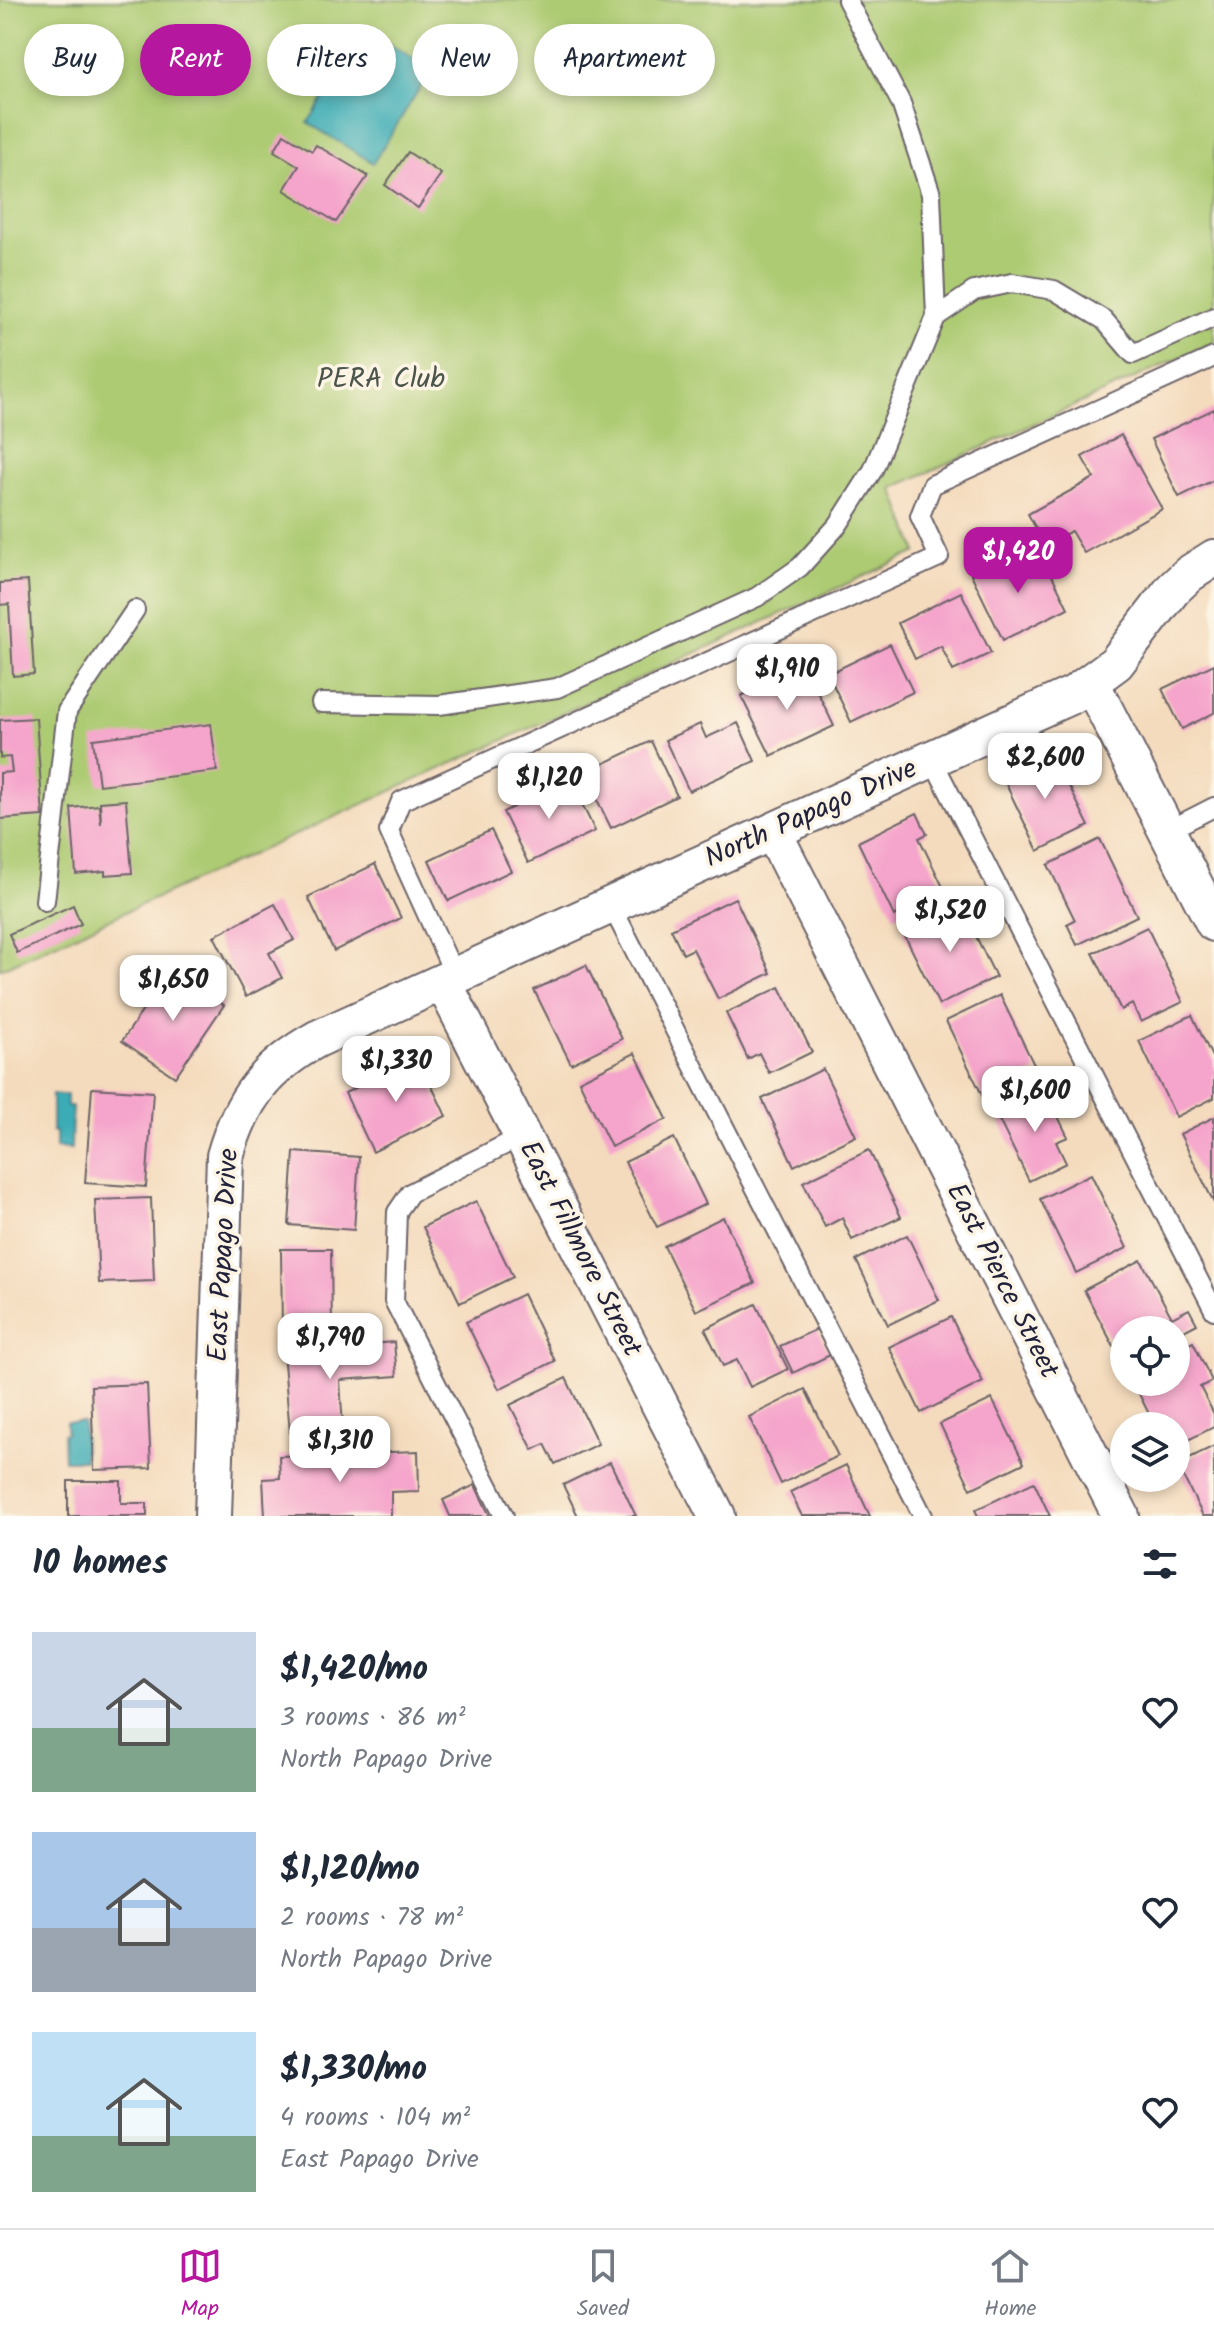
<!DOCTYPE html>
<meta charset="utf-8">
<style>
body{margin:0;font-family:Kalam,sans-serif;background:#f6f6f7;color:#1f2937;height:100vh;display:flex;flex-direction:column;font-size:30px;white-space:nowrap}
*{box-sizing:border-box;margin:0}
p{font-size:26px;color:#747a83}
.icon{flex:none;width:44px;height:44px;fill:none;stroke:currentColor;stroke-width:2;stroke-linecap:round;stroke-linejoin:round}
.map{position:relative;height:1516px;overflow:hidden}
.details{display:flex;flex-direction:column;background:#fff;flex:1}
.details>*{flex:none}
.guide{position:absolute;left:24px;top:24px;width:800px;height:72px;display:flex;gap:16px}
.tools{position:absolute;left:1110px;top:1316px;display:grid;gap:16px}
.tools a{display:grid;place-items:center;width:80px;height:80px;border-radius:50%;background:#fff;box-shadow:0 4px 12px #0003;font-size:40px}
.price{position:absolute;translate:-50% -68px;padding:0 18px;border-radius:16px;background:#fff;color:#222;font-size:26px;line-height:52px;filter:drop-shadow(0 2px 4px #0008)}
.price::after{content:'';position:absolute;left:50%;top:48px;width:24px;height:18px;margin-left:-12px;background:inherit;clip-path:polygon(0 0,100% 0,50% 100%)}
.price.active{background:#b5179e;color:#fff}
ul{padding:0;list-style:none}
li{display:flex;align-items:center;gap:24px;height:200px;padding:0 32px}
li span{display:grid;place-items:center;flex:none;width:224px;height:160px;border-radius:0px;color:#555}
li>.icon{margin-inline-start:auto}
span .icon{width:96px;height:96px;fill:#fffc;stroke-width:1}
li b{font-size:34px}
h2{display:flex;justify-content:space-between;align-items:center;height:96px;padding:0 32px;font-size:34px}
.tag{padding:0 28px;border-radius:36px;background:#fff;box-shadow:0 4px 12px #0003;font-size:28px;line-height:72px}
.tag.active{background:#b5179e;color:#fff}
.tabs{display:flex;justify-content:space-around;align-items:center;height:112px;border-top:2px solid #e0e1e3;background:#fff;font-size:22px;color:#747a83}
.tabs a{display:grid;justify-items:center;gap:4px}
.tabs .active{color:#b5179e}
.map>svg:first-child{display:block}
</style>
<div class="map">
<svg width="1214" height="1516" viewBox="0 0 1214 1516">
<rect width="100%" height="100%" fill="#fcf5e5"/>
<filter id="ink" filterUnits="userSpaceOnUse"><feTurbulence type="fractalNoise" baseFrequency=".0125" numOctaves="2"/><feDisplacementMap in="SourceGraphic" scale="16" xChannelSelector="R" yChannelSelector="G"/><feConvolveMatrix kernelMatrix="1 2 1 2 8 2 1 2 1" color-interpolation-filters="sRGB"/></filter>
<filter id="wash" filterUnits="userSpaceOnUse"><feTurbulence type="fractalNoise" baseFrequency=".006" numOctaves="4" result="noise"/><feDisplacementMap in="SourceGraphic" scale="32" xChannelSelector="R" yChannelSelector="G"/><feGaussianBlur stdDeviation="1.8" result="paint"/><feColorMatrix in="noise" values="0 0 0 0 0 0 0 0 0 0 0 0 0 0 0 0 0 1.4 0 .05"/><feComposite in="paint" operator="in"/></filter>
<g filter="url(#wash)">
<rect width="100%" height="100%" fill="#f4dbbd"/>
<polygon fill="#adcb73" stroke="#687657" stroke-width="2" points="0,0 1214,0 1214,342 893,488 917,552 0,969"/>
<g fill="#3aacb5" stroke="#2e6778" stroke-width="2">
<polygon points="366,30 431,70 373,163 308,123"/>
<polygon points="52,1095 67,1095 67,1106 72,1106 71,1149 56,1148 56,1132 52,1131"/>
<polygon points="66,1422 83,1422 84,1460 64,1460 63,1434 66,1433"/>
</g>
<g id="blocks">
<g fill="#f5a4cb">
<polygon points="284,134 312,151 316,145 368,176 336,222 284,190 299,166 274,151"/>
<polygon points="408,152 441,174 418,208 385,185"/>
<polygon points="1214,409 1214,480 1179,497 1151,439"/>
<polygon points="1121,435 1162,509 1084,553 1071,531 1045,545 1028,514 1094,478 1082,457"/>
<polygon points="1015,552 1026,575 1047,565 1068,608 1003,640 971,574"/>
<polygon points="28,581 34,674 13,676 9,604 0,605 0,583"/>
<polygon points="961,592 991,653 953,671 941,646 915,659 898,623"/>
<polygon points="890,644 913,692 851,722 828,674"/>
<polygon points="1214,664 1214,713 1182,729 1162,689"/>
<polygon points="807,670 834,726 771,756 741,696 782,676 784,681"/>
<polygon points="36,718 43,816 0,819 0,773 12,772 10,757 0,758 0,720"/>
<polygon points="738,723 755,761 689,791 665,740 700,724 706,738"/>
<polygon points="211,724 217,771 99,785 93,739"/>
<polygon points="651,741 677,796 611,828 584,773"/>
<polygon points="1052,752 1089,826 1038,851 1002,776"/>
<polygon points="570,779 595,831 528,863 503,812"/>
<polygon points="126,800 132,873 105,875 105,871 76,874 71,808 99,805 101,824 100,802"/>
<polygon points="917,813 927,834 919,838 945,891 894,916 858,842"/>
<polygon points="491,830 511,871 448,901 429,860"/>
<polygon points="1100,839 1137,916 1077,945 1067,924 1075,920 1048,865"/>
<polygon points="375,864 401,918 334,951 308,897"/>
<polygon points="735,898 771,973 718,999 693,949 683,954 671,929"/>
<polygon points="275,904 294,940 269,953 282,978 246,997 214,936"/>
<polygon points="960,904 996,977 939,1005 903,932"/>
<polygon points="73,905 81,924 17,953 9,934"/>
<polygon points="1147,927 1183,1002 1141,1022 1132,1004 1121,1010 1093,953"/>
<polygon points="586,965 622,1039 571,1064 534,990"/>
<polygon points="171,969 224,1005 175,1077 122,1041"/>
<polygon points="780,987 812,1052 769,1073 759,1053 748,1059 726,1013"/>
<polygon points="1000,995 1037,1071 983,1097 946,1021"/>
<polygon points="1192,1015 1214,1061 1214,1098 1176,1117 1139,1041"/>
<polygon points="635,1053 667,1119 611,1147 579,1081"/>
<polygon points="418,1057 446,1116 373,1152 345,1093"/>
<polygon points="823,1069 856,1136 794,1166 762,1099"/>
<polygon points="92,1088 153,1092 146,1187 85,1183"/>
<polygon points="1045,1090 1068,1137 1056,1142 1066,1163 1029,1181 996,1114"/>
<polygon points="1214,1117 1214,1203 1180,1134"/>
<polygon points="674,1138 706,1204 657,1227 625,1162"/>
<polygon points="869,1150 901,1217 852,1240 842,1218 825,1227 803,1182"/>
<polygon points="294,1152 359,1157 354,1230 289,1225"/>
<polygon points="1091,1174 1127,1248 1076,1273 1040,1199"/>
<polygon points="151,1198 154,1281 99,1283 95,1200"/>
<polygon points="476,1201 513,1277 460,1303 423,1227"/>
<polygon points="723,1217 755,1283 696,1311 664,1246"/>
<polygon points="907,1235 939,1300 888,1325 856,1260"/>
<polygon points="281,1249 331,1249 332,1332 282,1332"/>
<polygon points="1141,1260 1172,1318 1189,1309 1197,1324 1176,1335 1176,1330 1124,1330 1124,1366 1084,1290"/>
<polygon points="523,1294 555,1361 499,1389 466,1322"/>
<polygon points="756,1304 788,1369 750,1387 737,1360 723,1366 705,1329"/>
<polygon points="951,1317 983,1382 921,1413 889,1347"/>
<polygon points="817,1329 830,1355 793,1373 780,1346"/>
<polygon points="394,1342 397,1376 340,1380 343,1428 290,1433 283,1351"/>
<polygon points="1193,1342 1212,1381 1200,1387 1214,1414 1214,1427 1176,1446 1176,1426 1155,1426 1133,1382 1176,1382 1176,1350"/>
<polygon points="566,1378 598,1444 555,1464 545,1444 533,1450 510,1405"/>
<polygon points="147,1384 151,1468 94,1470 91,1386"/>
<polygon points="805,1389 838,1456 781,1484 749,1417"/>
<polygon points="992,1399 1024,1463 971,1489 940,1424"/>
<polygon points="1214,1446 1214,1516 1203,1516 1177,1464"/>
<polygon points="418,1451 419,1491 391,1492 391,1516 265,1516 263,1479 280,1478 279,1456"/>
<polygon points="610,1462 636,1516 578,1516 563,1485"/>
<polygon points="846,1465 870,1516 802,1516 790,1492"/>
<polygon points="68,1481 121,1481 121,1503 147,1503 147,1516 68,1516"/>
<polygon points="1034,1482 1050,1516 978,1516 975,1510"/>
<polygon points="475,1485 490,1516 450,1516 443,1500"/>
</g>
</g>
</g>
<g filter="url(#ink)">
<use href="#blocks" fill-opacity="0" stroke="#6c6368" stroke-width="2"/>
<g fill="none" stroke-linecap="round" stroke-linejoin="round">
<g stroke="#6c6368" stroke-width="22">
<g id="service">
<polyline points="936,317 974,291 1012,283 1054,290 1104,320 1133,354 1214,317"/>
<polyline points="321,703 439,705 557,688 757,597 800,567 838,525 873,470 936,317 931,194 901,103 847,0"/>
<polyline points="932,759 1214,1310"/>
<polyline points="1167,831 1214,807"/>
<polyline points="45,901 67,711 135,610"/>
<polyline points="611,905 923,1516"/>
<polyline points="455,976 389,831 401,801 939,557 920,516 932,485 1214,357"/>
<polyline points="504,1516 394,1301 397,1212 410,1193 522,1136"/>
</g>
</g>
<g stroke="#6c6368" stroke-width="40">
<g id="minor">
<polyline points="1091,683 1214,923"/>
<polyline points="773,832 1121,1516"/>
<polyline points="443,982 717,1516"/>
<path d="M213 1516 225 1156C241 1100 265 1068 317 1039L1074 694 1116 663 1173 589 1189 574 1214 558"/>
</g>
</g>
<use href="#service" stroke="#fff" stroke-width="18"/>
<use href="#minor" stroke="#fff" stroke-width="36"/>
</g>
</g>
<g text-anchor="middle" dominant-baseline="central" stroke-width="7" stroke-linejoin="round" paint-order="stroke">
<g font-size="28" fill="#4c554c" stroke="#fcf5e5">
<text x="381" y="379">PERA Club</text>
</g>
<g font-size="28" fill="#22223b" stroke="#fcf5e5">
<text transform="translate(811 814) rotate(-24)">North Papago Drive</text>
<text transform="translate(580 1249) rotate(63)">East Fillmore Street</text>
<text transform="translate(224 1255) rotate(-87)">East Papago Drive</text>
<text transform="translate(1002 1281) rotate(63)">East Pierce Street</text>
</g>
</g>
</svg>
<div class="tools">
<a><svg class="icon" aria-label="locate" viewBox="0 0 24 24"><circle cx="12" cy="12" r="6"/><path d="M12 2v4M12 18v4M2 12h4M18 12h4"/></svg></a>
<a><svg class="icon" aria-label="layers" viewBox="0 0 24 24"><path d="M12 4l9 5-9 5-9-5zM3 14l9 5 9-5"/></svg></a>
</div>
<b class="price active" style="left:1018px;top:595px">$1,420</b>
<b class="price" style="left:787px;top:712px">$1,910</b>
<b class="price" style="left:1045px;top:801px">$2,600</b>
<b class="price" style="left:549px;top:821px">$1,120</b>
<b class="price" style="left:950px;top:954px">$1,520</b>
<b class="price" style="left:173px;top:1023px">$1,650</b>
<b class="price" style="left:396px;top:1104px">$1,330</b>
<b class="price" style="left:1035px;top:1134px">$1,600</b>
<b class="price" style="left:330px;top:1381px">$1,790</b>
<b class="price" style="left:340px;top:1484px">$1,310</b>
<div class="guide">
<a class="tag">Buy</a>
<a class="tag active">Rent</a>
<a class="tag">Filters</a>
<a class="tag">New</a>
<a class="tag">Apartment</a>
</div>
</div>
<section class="details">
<h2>10 homes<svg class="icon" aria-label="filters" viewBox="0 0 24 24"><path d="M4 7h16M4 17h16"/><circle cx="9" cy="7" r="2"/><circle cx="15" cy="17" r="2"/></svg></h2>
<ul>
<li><span style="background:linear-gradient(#c9d6e8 60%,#7fa58c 0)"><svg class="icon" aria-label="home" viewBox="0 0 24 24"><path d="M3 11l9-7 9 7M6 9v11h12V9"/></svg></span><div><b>$1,420/mo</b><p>3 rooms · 86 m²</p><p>North Papago Drive</p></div><svg class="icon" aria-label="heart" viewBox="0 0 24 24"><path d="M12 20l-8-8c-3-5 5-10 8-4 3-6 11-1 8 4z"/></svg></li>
<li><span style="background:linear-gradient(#a9c7e8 60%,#9aa5b1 0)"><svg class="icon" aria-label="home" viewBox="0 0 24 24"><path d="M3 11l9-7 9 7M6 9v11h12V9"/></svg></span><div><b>$1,120/mo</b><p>2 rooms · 78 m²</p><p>North Papago Drive</p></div><svg class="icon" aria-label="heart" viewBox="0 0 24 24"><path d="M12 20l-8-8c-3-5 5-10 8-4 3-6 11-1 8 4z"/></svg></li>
<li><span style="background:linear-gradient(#bfe0f5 65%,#7fa58c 0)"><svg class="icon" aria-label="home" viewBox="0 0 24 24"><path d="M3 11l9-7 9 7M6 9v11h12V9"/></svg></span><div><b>$1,330/mo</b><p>4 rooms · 104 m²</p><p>East Papago Drive</p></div><svg class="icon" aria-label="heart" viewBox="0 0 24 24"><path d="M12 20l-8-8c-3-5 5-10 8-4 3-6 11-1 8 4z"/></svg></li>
</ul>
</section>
<nav class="tabs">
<a class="active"><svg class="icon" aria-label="map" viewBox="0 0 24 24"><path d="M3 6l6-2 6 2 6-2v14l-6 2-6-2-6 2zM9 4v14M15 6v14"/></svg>Map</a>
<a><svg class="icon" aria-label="saved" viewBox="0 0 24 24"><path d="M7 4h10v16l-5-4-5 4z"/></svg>Saved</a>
<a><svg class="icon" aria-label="home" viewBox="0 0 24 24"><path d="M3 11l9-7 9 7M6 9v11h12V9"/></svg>Home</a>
</nav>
